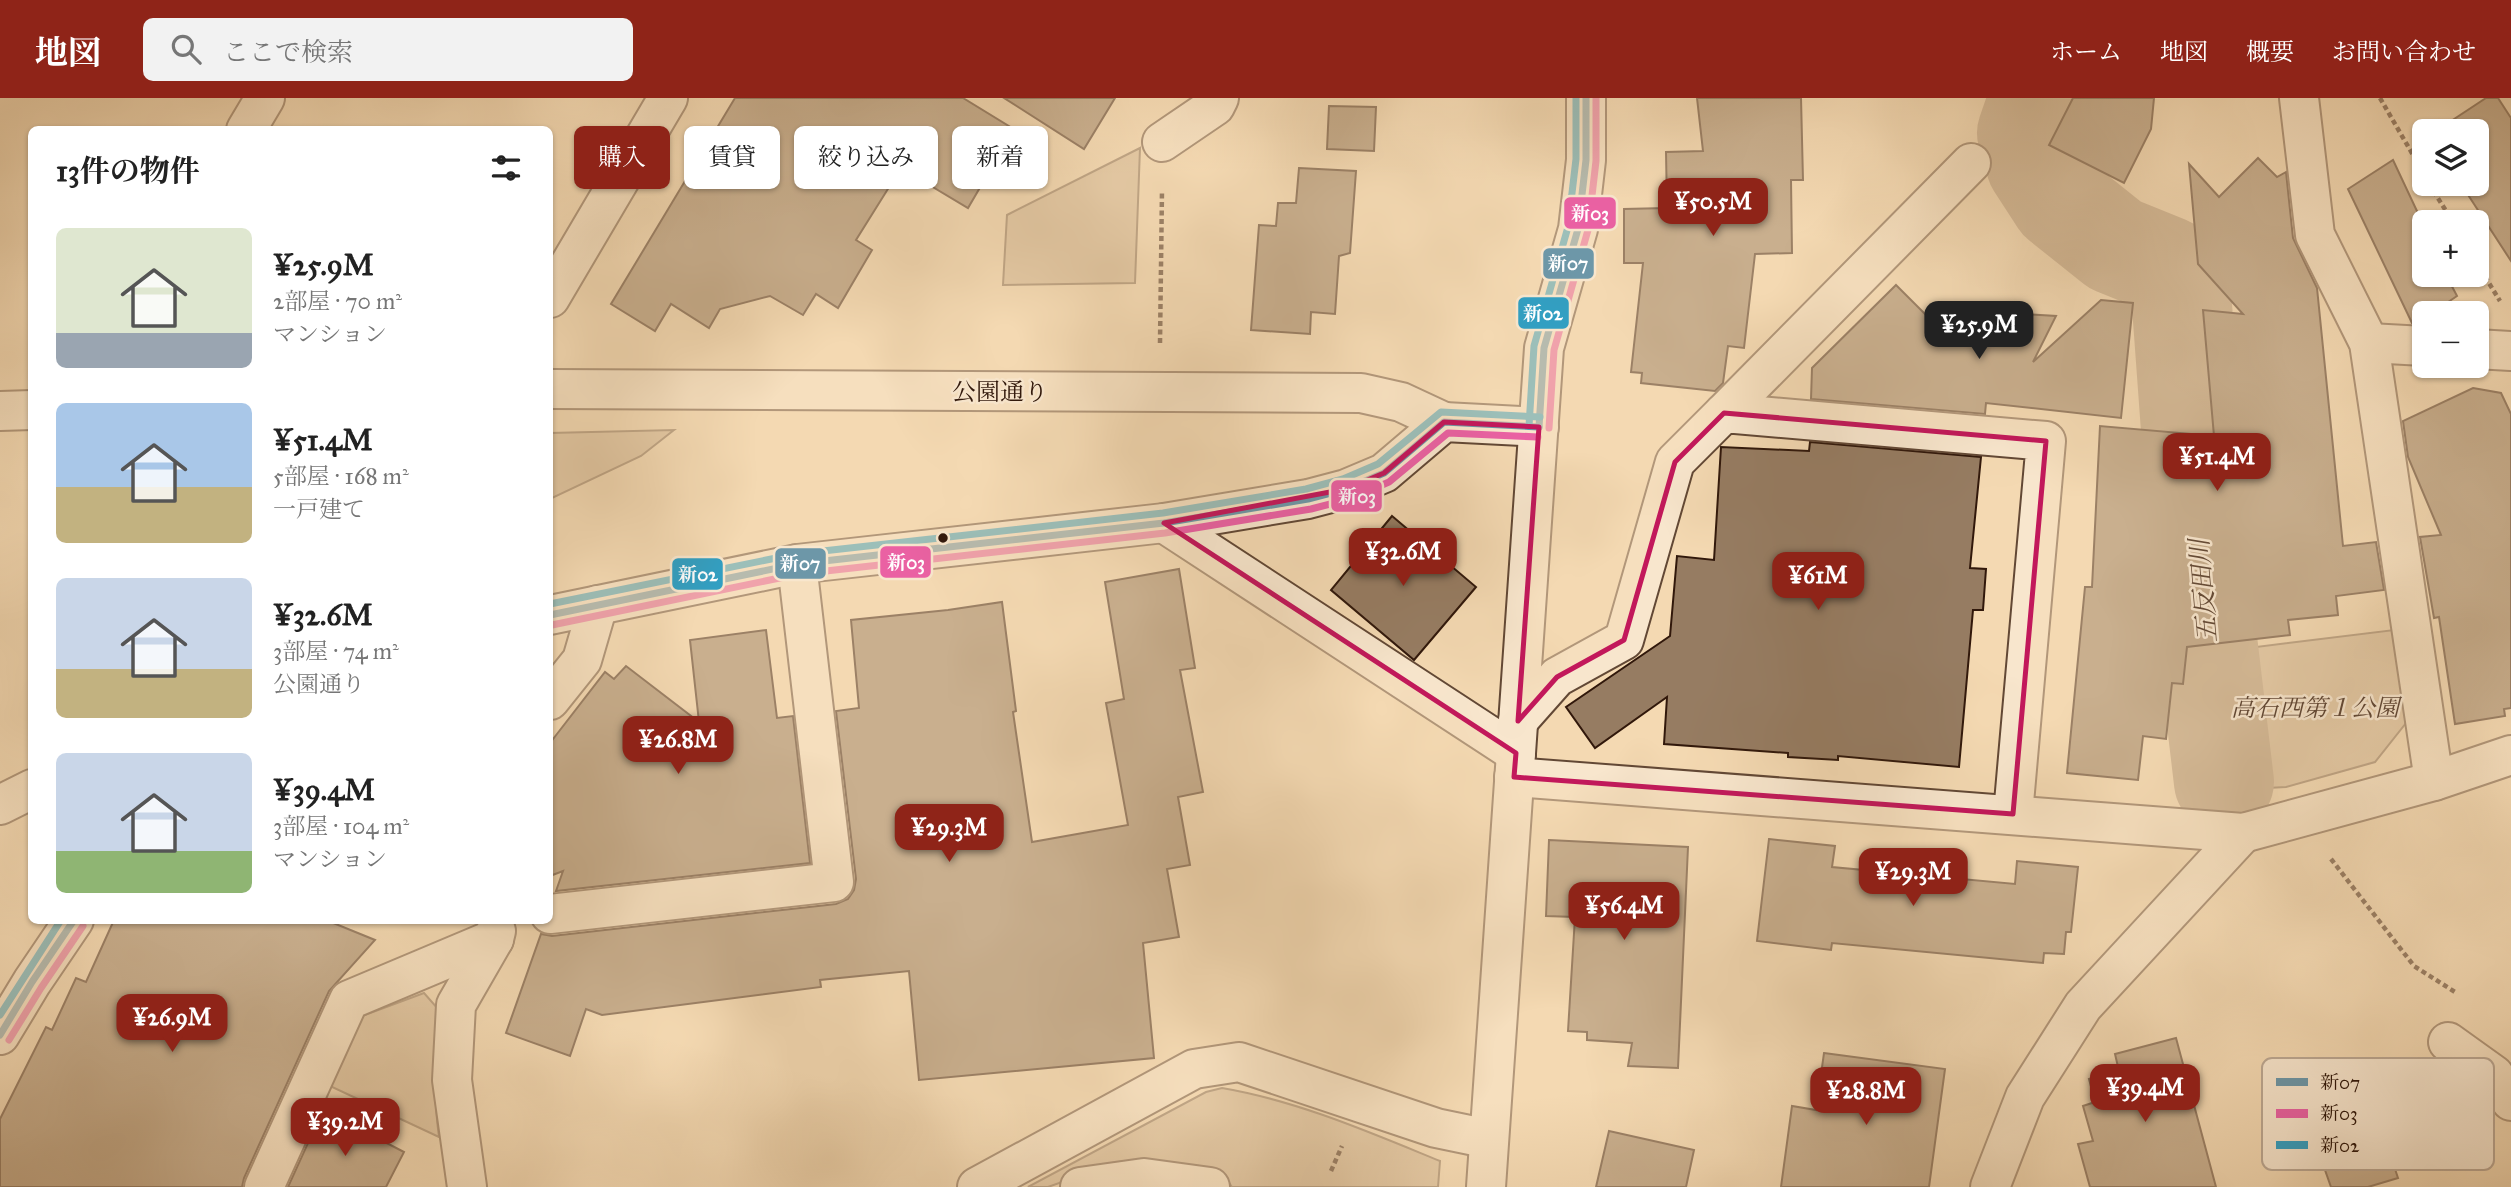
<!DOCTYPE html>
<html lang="ja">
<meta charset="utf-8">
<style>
body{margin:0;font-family:"IM FELL Great Primer","Noto Serif JP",serif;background:#f2f2f2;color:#222;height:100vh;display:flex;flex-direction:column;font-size:26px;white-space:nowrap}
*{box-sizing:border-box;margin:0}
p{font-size:23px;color:#767676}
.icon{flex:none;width:38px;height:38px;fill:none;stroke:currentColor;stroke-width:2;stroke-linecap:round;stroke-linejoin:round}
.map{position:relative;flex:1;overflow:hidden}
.side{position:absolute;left:28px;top:28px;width:525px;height:798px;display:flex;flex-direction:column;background:#fff;border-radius:10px;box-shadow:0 2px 5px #0004}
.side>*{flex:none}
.banner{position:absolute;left:574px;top:28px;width:665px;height:63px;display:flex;gap:14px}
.buttons{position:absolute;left:2412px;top:21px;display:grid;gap:14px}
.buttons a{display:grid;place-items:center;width:77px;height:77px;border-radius:10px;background:#fff;box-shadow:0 2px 5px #0004;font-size:35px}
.price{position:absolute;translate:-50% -60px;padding:0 16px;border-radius:14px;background:#8f2418;color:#fff;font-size:23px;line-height:46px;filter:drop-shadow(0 2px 4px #0008)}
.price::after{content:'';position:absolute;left:50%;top:42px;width:21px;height:16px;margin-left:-10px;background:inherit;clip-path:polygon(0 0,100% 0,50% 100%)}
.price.selected{background:#222;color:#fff}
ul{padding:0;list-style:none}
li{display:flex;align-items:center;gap:21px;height:175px;padding:0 28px}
li span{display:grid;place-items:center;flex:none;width:196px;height:140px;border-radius:10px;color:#555}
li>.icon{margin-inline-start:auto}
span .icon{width:84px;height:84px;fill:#fffc;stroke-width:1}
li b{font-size:30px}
h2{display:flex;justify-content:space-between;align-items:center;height:84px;padding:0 28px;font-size:30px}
.tag{padding:0 24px;border-radius:10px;background:#fff;box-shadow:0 2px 5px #0004;font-size:24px;line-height:63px}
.tag.selected{background:#8f2418;color:#fff}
header{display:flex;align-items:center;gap:42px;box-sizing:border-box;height:98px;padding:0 35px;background:#8f2418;color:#fff}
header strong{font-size:33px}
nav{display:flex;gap:38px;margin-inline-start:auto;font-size:24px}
.search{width:490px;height:63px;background:#f2f2f2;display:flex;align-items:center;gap:18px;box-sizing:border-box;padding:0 24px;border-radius:10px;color:#767676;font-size:26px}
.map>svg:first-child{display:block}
</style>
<header>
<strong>地図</strong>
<div class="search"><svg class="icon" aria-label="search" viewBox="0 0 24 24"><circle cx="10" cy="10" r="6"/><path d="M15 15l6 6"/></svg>ここで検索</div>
<nav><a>ホーム</a><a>地図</a><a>概要</a><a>お問い合わせ</a></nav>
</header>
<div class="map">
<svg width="2511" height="1089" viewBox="0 0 2511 1089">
<rect width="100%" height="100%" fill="#f4d9b2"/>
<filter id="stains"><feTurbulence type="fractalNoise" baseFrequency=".00286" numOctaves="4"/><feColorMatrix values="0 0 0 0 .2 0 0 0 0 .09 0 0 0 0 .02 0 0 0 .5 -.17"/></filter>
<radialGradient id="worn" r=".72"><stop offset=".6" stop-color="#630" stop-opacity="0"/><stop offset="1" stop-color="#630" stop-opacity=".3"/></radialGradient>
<g fill="#d3b896" stroke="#826850" stroke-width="2">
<polygon points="1140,50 1135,185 1003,187 1007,117"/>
<polygon points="674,332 641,358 550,401 550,335"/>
<polygon points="2394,532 2406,625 2375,664 2286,689 2248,691 2232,552"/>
<path d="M424 895 439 912C435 955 433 996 439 1039L330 988 362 918Z"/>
<path d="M1222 990C1298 1003 1369 1034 1440 1063L1438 1089H1232L1225 1079H1076L1048 1089H1028L1206 994Z"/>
</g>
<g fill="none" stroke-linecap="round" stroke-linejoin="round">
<polyline stroke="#b29779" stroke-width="100" points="2039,0 2027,35 2036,66 2060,103 2115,147 2167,168 2181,194 2205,524 2224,684"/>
</g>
<g fill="#967c62" stroke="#31180b" stroke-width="2">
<polygon points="735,0 963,0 1022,36 993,86 985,81 968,110 901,70 856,142 872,152 838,210 816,196 803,217 770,198 720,211 709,230 671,206 655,233 611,206"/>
<polygon points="1004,0 1115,0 1084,51"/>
<polygon points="1697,0 1801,0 1803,82 1791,82 1792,155 1755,156 1744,250 1728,248 1723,285 1715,293 1641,285 1642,275 1631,274 1643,165 1624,165 1624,111 1667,110 1666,54 1703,53"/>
<polygon points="2073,0 2154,0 2151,31 2124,85 2049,47"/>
<polygon points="2486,0 2498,0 2511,20 2511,163 2461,86 2476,86 2476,33 2436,33"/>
<polygon points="1329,8 1376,9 1374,53 1327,51"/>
<polygon points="2258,60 2277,79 2286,74 2293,140 2317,190 2343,448 2376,444 2384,492 2336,498 2338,517 2288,522 2290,537 2187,549 2183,586 2172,585 2166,641 2143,638 2138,682 2067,675 2085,489 2092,489 2100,328 2214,338 2203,212 2243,216 2198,166 2189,66 2219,99"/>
<polygon points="2393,62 2424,128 2424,177 2446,177 2457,198 2432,215 2424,215 2424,221 2417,226 2412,225 2348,91"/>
<polygon points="1299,70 1356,73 1350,155 1339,158 1335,216 1311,214 1310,236 1251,232 1259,127 1276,128 1278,105 1296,105"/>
<polygon points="1896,187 1932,223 1993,225 1994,214 2056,218 2033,264 2101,202 2133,205 2121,320 1986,305 1985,316 1811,301 1812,270"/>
<polygon points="2473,290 2501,295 2511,316 2511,610 2504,611 2505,618 2455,626 2439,519 2434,520 2420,439 2441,437 2408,359 2403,323"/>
<polygon points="1810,344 1981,359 1970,470 1986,471 1983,512 1973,512 1959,669 1838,658 1838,662 1788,659 1788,655 1664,646 1667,599 1595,650 1566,609 1670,538 1677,458 1714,462 1721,349 1809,353"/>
<polygon points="1392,418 1476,489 1414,562 1331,492"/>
<polygon points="1179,471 1195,570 1180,572 1203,694 1178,699 1190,767 1167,771 1179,839 1143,845 1154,960 919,982 909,873 820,882 821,889 602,917 586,911 570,958 506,935 541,836 552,838 836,806 848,801 854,792 856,781 836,613 859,610 851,522 948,512 1002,504 1016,613 1013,614 1032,744 1128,727 1106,605 1124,601 1105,484"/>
<polygon points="766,532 777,620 793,618 810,765 556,793 563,773 550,778 550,645 605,574 614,581 626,568 699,624 690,542"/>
<polygon points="1769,741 1835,748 1832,769 2015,786 2017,763 2078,769 2071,834 2066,834 2064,856 2044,855 2043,865 1832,845 1831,852 1757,843"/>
<polygon points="1549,742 1688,749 1678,970 1628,968 1632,945 1587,942 1587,934 1568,933 1575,819 1546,818"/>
<polygon points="114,822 326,822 375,842 329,893 244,1080 242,1089 0,1089 0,1021 46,929 52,932 76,880 86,884"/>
<polygon points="2176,940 2216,1089 2090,1089 2078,1046 2093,1043 2083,1008 2095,1004 2089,981 2119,973 2115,956"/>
<polygon points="1824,955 1945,971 1929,1089 1781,1089 1792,1008 1816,1012"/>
<polygon points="2425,962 2455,1012 2385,1041 2398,1080 2368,1089 2331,1089 2306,1018 2377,993 2374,982"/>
<polygon points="323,1012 404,1054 386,1089 288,1089"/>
<polygon points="1609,1033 1694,1052 1686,1089 1596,1089"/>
</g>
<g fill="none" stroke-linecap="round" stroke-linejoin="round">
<g stroke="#624835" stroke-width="42">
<g id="minor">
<polyline points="2299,0 2315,137 2369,245 2434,683"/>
<polyline points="246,32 265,0"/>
<polyline points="1162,44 1215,8 1219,0"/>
<polyline points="550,200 668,0"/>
<polyline points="2369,245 2424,248"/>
<polyline points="2476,251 2511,253"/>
<polyline points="550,291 1361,295 1401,304 1444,324"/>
<polyline points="0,313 32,312"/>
<polyline points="1724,315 1971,65"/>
<polyline points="1164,425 1516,655"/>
<polyline points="550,517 797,466 1164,425 1308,401 1346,391 1384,375 1444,324 1539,329"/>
<polyline points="550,602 582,562 598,507"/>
<polyline points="1518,623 1557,579 1624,542 1675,364 1724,315 2046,343 2013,716"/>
<polyline points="1514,679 2243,735 2434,683 2511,657"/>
<polyline points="0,707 32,691"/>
<polyline points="550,816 834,784 797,466"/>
<polyline points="0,937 32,884 74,822"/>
<polyline points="2448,944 2494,977 2511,1003"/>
<polyline points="264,1089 349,902 494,841"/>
<polyline points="467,1089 452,982 456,907 494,841 496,833"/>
<polyline points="977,1089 1194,971 1239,964 1436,1030 1489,1041"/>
<polyline points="1080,1089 1144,1080 1210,1089"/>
<polyline points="1486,1089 1544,250 1578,131 1586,62 1586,0"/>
<polyline points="1990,1089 2025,999 2083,908 2243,735"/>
</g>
</g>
<g stroke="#31180b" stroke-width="4.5" stroke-dasharray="5 3.5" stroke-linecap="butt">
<polyline points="2380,0 2424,76"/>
<polyline points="2429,86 2453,124"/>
<polyline points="2476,164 2500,203"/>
<polyline points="1160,245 1162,92"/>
<polyline points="2331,761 2414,868 2455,894"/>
<polyline points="1331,1073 1342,1048"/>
</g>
<use href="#minor" stroke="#f8e6cd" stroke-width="38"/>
<g stroke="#f8e6cd" stroke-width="12">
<g id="bus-1">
<polyline points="1539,329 1544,250 1578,131 1586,62 1586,0"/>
<polyline points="550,517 797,466 1164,425 1308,401 1346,391 1384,375 1444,324 1539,329"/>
<polyline points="0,937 32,884 74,822"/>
</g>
</g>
<g stroke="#f8e6cd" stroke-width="12">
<g id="bus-2">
<polyline points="1549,330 1554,252 1588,132 1596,63 1596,0"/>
<polyline points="552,527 799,476 1165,435 1311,411 1350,401 1389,384 1448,335 1538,339"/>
<polyline points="9,942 41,890 83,828"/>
</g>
</g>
<g stroke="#f8e6cd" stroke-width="12">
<g id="bus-3">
<polyline points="1529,328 1534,248 1568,129 1576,61 1576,0"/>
<polyline points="550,506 796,456 1163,415 1306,391 1343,381 1378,366 1441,314 1540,319"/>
<polyline points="0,917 61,822"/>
</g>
</g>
<use href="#bus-1" stroke="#6d97a8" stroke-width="7"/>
<use href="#bus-2" stroke="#ea61a3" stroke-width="7"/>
<use href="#bus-3" stroke="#329fc2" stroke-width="7"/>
</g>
<path d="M0 0H2511V1089H0ZM1724 315 2046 343 2013 716 1514 679 1516 655 1164 425 1346 391 1384 375 1444 324 1539 329 1518 623 1557 579 1624 542 1675 364Z" fill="#f4d9b2" fill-opacity=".55" fill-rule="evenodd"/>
<path fill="none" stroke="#c2185b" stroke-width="5" stroke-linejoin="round" d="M1724 315 2046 343 2013 716 1514 679 1516 655 1164 425 1346 391 1384 375 1444 324 1539 329 1518 623 1557 579 1624 542 1675 364Z"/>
<circle fill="#31180b" stroke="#f8e6cd" stroke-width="2.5" cx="943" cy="440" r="6"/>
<g text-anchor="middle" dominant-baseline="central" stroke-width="5" stroke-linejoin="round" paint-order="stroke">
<g font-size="24" fill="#31180b" stroke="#f8e6cd">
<text x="1000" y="294">公園通り</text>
</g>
<g font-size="24" font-style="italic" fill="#624835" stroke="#f8e6cd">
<text x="2315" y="610">高石西第１公園</text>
</g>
<g font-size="26" font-style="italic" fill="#654b37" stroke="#f8e6cd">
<text transform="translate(2203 493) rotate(-95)">五反田川</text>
</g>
</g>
<rect x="2262" y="960" width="232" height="112" rx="10" fill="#f8e6cd" stroke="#bca893" stroke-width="2"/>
<rect x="2276" y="980" width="32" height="8" fill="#6d97a8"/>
<rect x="2276" y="1011" width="32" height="9" fill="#ea61a3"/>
<rect x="2276" y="1043" width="32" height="8" fill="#329fc2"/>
<g font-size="19" fill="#31180b">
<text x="2320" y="991">新07</text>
<text x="2320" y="1022">新03</text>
<text x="2320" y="1054">新02</text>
</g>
<g stroke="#f8e6cd" stroke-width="2.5">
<rect x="1563" y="98" width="54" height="34" rx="7" fill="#ea61a3"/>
<rect x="1542" y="149" width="53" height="33" rx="7" fill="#6d97a8"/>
<rect x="1517" y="198" width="53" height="34" rx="7" fill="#329fc2"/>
<rect x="1330" y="381" width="53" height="34" rx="7" fill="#ea61a3"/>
<rect x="879" y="447" width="53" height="34" rx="7" fill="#ea61a3"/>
<rect x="774" y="449" width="53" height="33" rx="7" fill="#6d97a8"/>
<rect x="671" y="459" width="53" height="34" rx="7" fill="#329fc2"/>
</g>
<g font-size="19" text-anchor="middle" font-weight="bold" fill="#fff">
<text x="1590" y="122">新03</text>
<text x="1568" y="172">新07</text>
<text x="1543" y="222">新02</text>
<text x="1357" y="405">新03</text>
<text x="906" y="471">新03</text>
<text x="800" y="472">新07</text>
<text x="698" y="483">新02</text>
</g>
<rect width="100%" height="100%" filter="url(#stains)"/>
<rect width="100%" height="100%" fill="url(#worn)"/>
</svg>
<div class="buttons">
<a><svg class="icon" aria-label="layers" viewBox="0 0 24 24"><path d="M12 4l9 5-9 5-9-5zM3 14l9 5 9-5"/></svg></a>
<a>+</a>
<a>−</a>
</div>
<b class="price" style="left:1713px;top:140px">¥50.5M</b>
<b class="price selected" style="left:1979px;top:263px">¥25.9M</b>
<b class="price" style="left:2217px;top:395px">¥51.4M</b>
<b class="price" style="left:1403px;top:490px">¥32.6M</b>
<b class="price" style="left:1818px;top:514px">¥61M</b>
<b class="price" style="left:678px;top:678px">¥26.8M</b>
<b class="price" style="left:949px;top:766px">¥29.3M</b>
<b class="price" style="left:1913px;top:810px">¥29.3M</b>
<b class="price" style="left:1624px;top:844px">¥56.4M</b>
<b class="price" style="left:172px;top:956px">¥26.9M</b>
<b class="price" style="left:2145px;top:1026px">¥39.4M</b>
<b class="price" style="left:1866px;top:1029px">¥28.8M</b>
<b class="price" style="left:345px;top:1060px">¥39.2M</b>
<div class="banner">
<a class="tag selected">購入</a>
<a class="tag">賃貸</a>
<a class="tag">絞り込み</a>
<a class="tag">新着</a>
</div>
<section class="side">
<h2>13件の物件<svg class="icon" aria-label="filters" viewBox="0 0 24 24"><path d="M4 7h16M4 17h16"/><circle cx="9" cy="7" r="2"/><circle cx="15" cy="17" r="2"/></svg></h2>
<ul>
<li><span style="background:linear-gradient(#dfe7d0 75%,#9aa5b1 0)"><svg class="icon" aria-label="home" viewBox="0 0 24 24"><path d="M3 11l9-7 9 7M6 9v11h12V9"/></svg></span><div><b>¥25.9M</b><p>2部屋 · 70 m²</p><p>マンション</p></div></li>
<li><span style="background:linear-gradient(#a9c7e8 60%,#c2b280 0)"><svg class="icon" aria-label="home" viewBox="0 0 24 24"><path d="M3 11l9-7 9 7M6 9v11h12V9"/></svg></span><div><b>¥51.4M</b><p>5部屋 · 168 m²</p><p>一戸建て</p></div></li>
<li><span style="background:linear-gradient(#c9d6e8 65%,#c2b280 0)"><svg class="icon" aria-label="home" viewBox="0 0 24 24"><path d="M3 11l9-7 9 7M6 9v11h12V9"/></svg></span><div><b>¥32.6M</b><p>3部屋 · 74 m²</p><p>公園通り</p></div></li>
<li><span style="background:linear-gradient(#c9d6e8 70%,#8fb573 0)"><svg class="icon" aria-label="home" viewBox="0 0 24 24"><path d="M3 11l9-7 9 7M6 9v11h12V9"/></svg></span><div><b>¥39.4M</b><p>3部屋 · 104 m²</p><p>マンション</p></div></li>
</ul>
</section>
</div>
